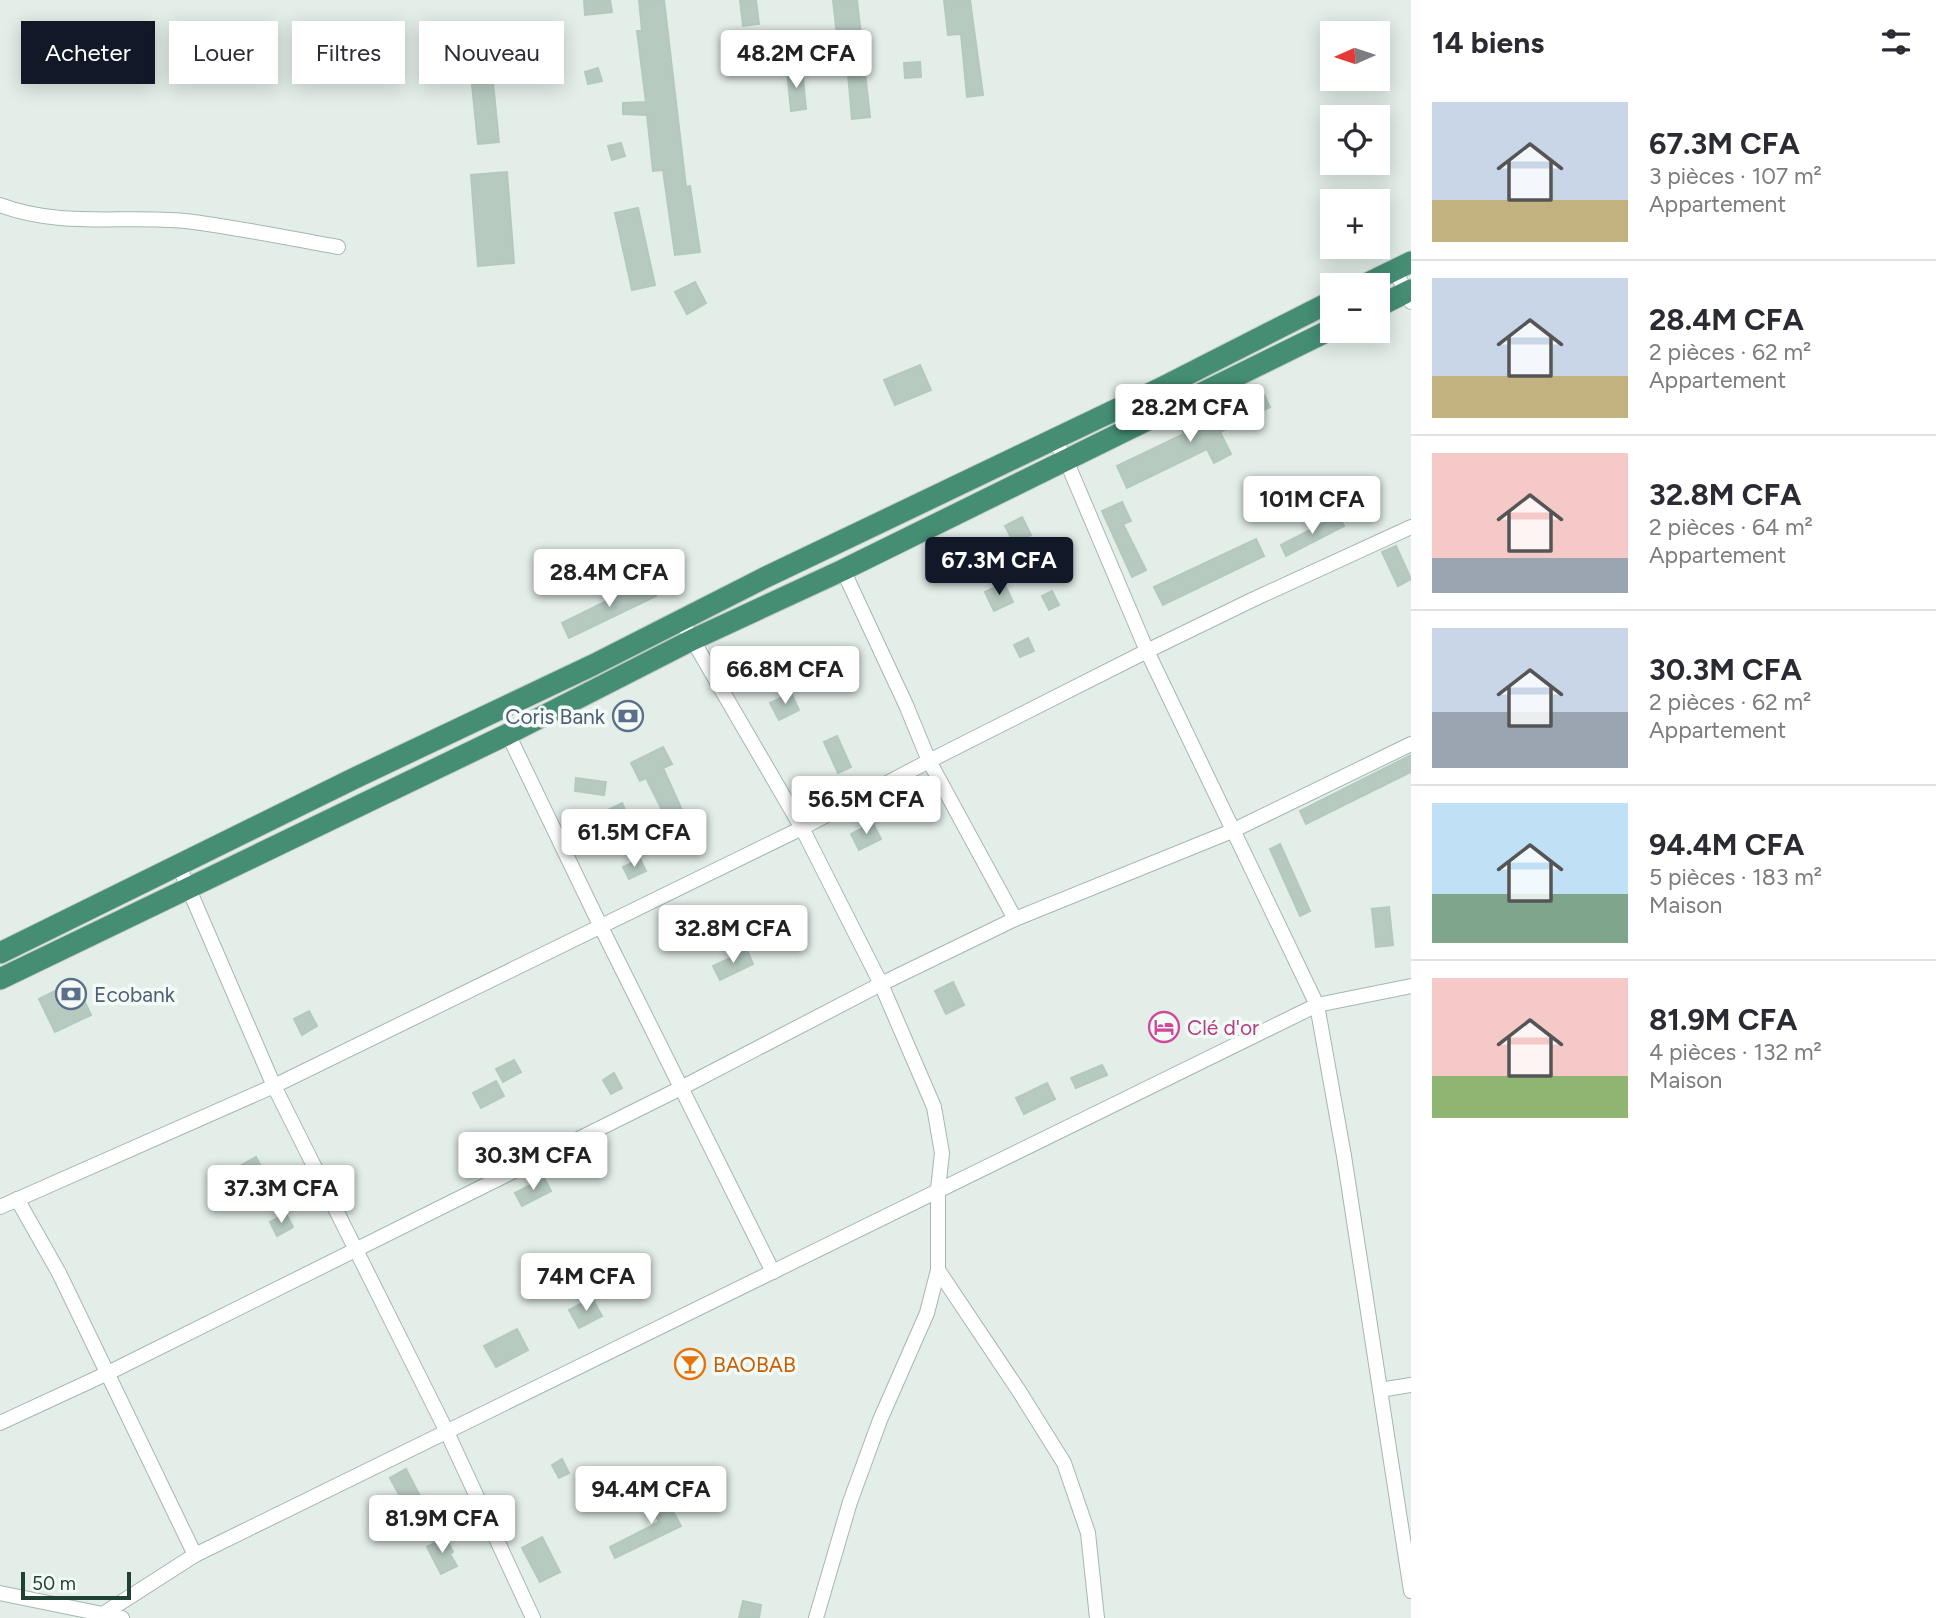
<!DOCTYPE html>
<html lang="fr">
<meta charset="utf-8">
<style>
body{margin:0;font-family:Figtree,sans-serif;background:#f2f2f3;color:#2b2b33;height:100vh;display:flex;flex-direction:column;font-size:26px;white-space:nowrap}
*{box-sizing:border-box;margin:0}
p{font-size:23px;color:#7c7c81}
.icon{flex:none;width:38px;height:38px;fill:none;stroke:currentColor;stroke-width:2;stroke-linecap:round;stroke-linejoin:round}
.map{position:relative;flex:1;overflow:hidden}
.sheet{display:flex;flex-direction:column;background:#fff;width:525px}
.sheet>*{flex:none}
.hud{position:absolute;left:21px;top:21px;width:665px;height:63px;display:flex;gap:14px}
.needle{width:46px;rotate:267deg}
.tools{position:absolute;left:1320px;top:21px;display:grid;gap:14px}
.tools a{display:grid;place-items:center;width:70px;height:70px;border-radius:0px;background:#fff;box-shadow:0 4px 18px #0003;font-size:35px}
.scale{position:absolute;left:21px;bottom:18px;width:110px;box-sizing:border-box;padding-left:7px;border:4px solid #204235;border-top:0;font-size:19px;line-height:24px;white-space:nowrap;color:#204235;-webkit-text-stroke:5px #f4faf6;paint-order:stroke}
.price{position:absolute;translate:-50% -60px;padding:0 16px;border-radius:7px;background:#fff;color:#222;font-size:23px;line-height:46px;filter:drop-shadow(0 2px 4px #0008)}
.price::after{content:'';position:absolute;left:50%;top:42px;width:21px;height:16px;margin-left:-10px;background:inherit;clip-path:polygon(0 0,100% 0,50% 100%)}
.price.selected{background:#111827;color:#fff}
ul{padding:0;list-style:none}
li{display:flex;align-items:center;gap:21px;height:175px;padding:0 21px}
li+li{border-top:2px solid #e1e1e2}
li span{display:grid;place-items:center;flex:none;width:196px;height:140px;border-radius:0px;color:#555}
li>.icon{margin-inline-start:auto}
span .icon{width:84px;height:84px;fill:#fffc;stroke-width:1}
li b{font-size:30px}
h2{display:flex;justify-content:space-between;align-items:center;height:84px;padding:0 21px;font-size:30px}
.chip{padding:0 24px;border-radius:0px;background:#fff;box-shadow:0 4px 18px #0003;font-size:24px;line-height:63px}
.chip.selected{background:#111827;color:#fff}
main{display:flex;flex:1;min-height:0}
.map>svg:first-child{display:block}
</style>
<main>
<div class="map">
<svg width="1411" height="1618" viewBox="0 0 1411 1618">
<rect width="100%" height="100%" fill="#e3eee8"/>
<g fill="#b7cac0" stroke="#b4c9be" stroke-width="2">
<polygon points="584,0 610,0 612,12 585,15"/>
<polygon points="639,0 664,0 686,187 690,186 700,252 675,255 663,170 653,171 647,115 623,114 623,103 646,102 637,31 642,31"/>
<polygon points="740,0 756,0 759,24 743,26"/>
<polygon points="833,0 857,0 870,117 852,119 846,52 839,53"/>
<polygon points="944,0 970,0 983,95 967,97 961,34 948,35"/>
<polygon points="490,53 499,142 478,144 469,55"/>
<polygon points="920,62 921,77 905,78 904,63"/>
<polygon points="598,68 602,81 588,84 585,72"/>
<polygon points="802,68 806,109 791,111 787,70"/>
<polygon points="621,143 625,156 612,160 608,146"/>
<polygon points="507,172 514,263 478,266 471,175"/>
<polygon points="638,208 655,285 632,290 615,213"/>
<polygon points="695,282 706,303 687,314 675,292"/>
<polygon points="920,365 931,390 895,405 884,380"/>
<polygon points="1264,395 1270,407 1220,432 1231,454 1214,463 1207,449 1127,488 1117,466 1184,434 1182,429 1209,415 1212,421"/>
<polygon points="1122,502 1131,521 1123,524 1146,570 1132,577 1102,511"/>
<polygon points="1339,515 1344,526 1286,556 1281,545"/>
<polygon points="1022,517 1031,535 1014,543 1005,526"/>
<polygon points="1256,539 1264,556 1163,605 1154,587"/>
<polygon points="1396,546 1411,579 1398,586 1382,552"/>
<polygon points="649,580 656,596 569,638 562,623"/>
<polygon points="1004,583 1013,602 994,611 985,592"/>
<polygon points="1052,591 1059,605 1049,610 1042,596"/>
<polygon points="1028,638 1034,651 1020,657 1014,645"/>
<polygon points="791,693 799,710 779,720 770,703"/>
<polygon points="633,708 641,722 626,730 618,716"/>
<polygon points="837,736 851,767 838,773 824,742"/>
<polygon points="663,747 672,764 663,768 682,810 666,818 646,778 640,781 631,763"/>
<polygon points="1411,755 1411,772 1306,824 1300,811"/>
<polygon points="576,778 606,782 604,795 575,791"/>
<polygon points="622,803 630,821 616,827 608,810"/>
<polygon points="873,823 881,839 859,850 851,834"/>
<polygon points="1280,844 1310,911 1300,916 1270,849"/>
<polygon points="640,859 646,871 629,879 623,867"/>
<polygon points="1389,907 1393,945 1376,947 1372,909"/>
<polygon points="747,950 753,964 720,980 713,966"/>
<polygon points="75,981 91,1015 55,1032 39,999"/>
<polygon points="953,982 964,1005 946,1014 935,991"/>
<polygon points="309,1011 317,1026 302,1035 294,1019"/>
<polygon points="514,1060 521,1072 503,1082 496,1069"/>
<polygon points="1102,1065 1107,1075 1076,1088 1071,1078"/>
<polygon points="614,1073 622,1088 611,1094 603,1080"/>
<polygon points="496,1081 504,1096 481,1108 473,1093"/>
<polygon points="1047,1083 1055,1099 1024,1114 1016,1098"/>
<polygon points="256,1157 265,1174 251,1181 242,1165"/>
<polygon points="544,1178 551,1191 522,1206 515,1193"/>
<polygon points="286,1214 293,1227 277,1236 270,1222"/>
<polygon points="592,1298 602,1316 579,1328 569,1310"/>
<polygon points="517,1329 528,1350 496,1367 484,1346"/>
<polygon points="562,1459 569,1473 559,1478 552,1465"/>
<polygon points="406,1469 420,1496 404,1504 390,1478"/>
<polygon points="661,1490 681,1526 615,1558 610,1547 659,1522 647,1496"/>
<polygon points="445,1537 453,1552 450,1554 457,1566 441,1574 427,1547"/>
<polygon points="542,1537 560,1572 540,1582 522,1548"/>
<polygon points="743,1601 761,1605 759,1618 739,1618"/>
</g>
<g fill="none" stroke-linecap="round" stroke-linejoin="round">
<g stroke="#a5b7af" stroke-width="16">
<g id="minor">
<path d="M0 205C61 228 122 215 185 221 236 227 287 238 338 247"/>
<polyline points="1395,270 1411,302"/>
<polyline points="1054,439 1066,460 1147,651 1317,1005 1344,1156 1411,1591"/>
<polyline points="843,570 906,705 929,761 1015,919"/>
<polyline points="681,620 802,828 881,984 934,1107 942,1153 938,1189 938,1270 927,1313 880,1420 850,1502 816,1618"/>
<polyline points="508,734 600,925 773,1272"/>
<polyline points="178,864 274,1086 446,1430 533,1618"/>
<polyline points="17,1199 59,1273 195,1555"/>
<polyline points="0,1207 274,1086 802,828 929,761 1147,651 1252,600 1411,527"/>
<polyline points="938,1270 1019,1391 1064,1463 1088,1533 1097,1618"/>
<polyline points="1380,1390 1411,1385"/>
<polyline points="0,1423 108,1373 681,1088 881,984 1015,919 1232,831 1411,744"/>
<polyline points="0,1593 122,1618"/>
<polyline points="103,1614 195,1555 1317,1005 1411,986"/>
</g>
</g>
<g stroke="#c1cac6" stroke-width="23">
<g id="trunk">
<polyline points="1364,285 1411,262"/>
<polyline points="1377,307 1411,290"/>
<polyline points="0,953 357,777 593,665 764,578 1159,389 1332,301"/>
<polyline points="0,979 508,734 692,640 843,570 1332,329"/>
</g>
</g>
<use href="#minor" stroke="#fff" stroke-width="14"/>
<use href="#trunk" stroke="#458e74" stroke-width="21"/>
</g>
<defs>
<g id="bank-ring" transform="scale(1.575)"><circle r="9.5" fill="#f4faf6" stroke="#5c6f8a" stroke-width="1.5"/><path d="M-6-4H6V4H-6ZM0-2.3a2.3 2.3 0 1 0 0 4.6a2.3 2.3 0 1 0 0-4.6Z" fill="#5c6f8a"/></g>
<g id="hotel-ring" transform="scale(1.575)"><circle r="9.5" fill="#f4faf6" stroke="#d1479c" stroke-width="1.5"/><path d="M-6-4.5h1.5V1H6V5H4.5V3h-9V5H-6ZM-4 0a1.8 1.8 0 1 1 3.6 0ZM.5 0V-2.5h3Q6-2.5 6 0Z" fill="#d1479c"/></g>
<g id="bar-ring" transform="scale(1.575)"><circle r="9.5" fill="#f4faf6" stroke="#e8710a" stroke-width="1.5"/><path d="M-6-5H6L.8 .8V4.5H3.5V6h-7V4.5H-.8V.8Z" fill="#e8710a"/></g>
</defs>
<g fill-rule="evenodd">
<use href="#bank-ring" x="628" y="716"/>
<use href="#bank-ring" x="71" y="994"/>
<use href="#hotel-ring" x="1164" y="1027"/>
<use href="#bar-ring" x="690" y="1364"/>
</g>
<g text-anchor="middle" dominant-baseline="central" stroke-width="7" stroke-linejoin="round" paint-order="stroke">
<g font-size="21" fill="#4e5e75" stroke="#f4faf6" text-anchor="end">
<text x="605" y="716">Coris Bank</text>
<text x="94" y="994" text-anchor="start">Ecobank</text>
</g>
<g font-size="21" fill="#b23c85" stroke="#f4faf6" text-anchor="start">
<text x="1187" y="1027">Clé d'or</text>
</g>
<g font-size="21" fill="#c56008" stroke="#f4faf6" text-anchor="start">
<text x="713" y="1364">BAOBAB</text>
</g>
</g>
</svg>
<div class="tools">
<a><svg class="needle" viewBox="-14 -14 28 28"><path d="M0-13l5 13h-10z" fill="#e53935"/><path d="M0 13l5-13h-10z" fill="#7c7c81"/></svg></a>
<a><svg class="icon" aria-label="locate" viewBox="0 0 24 24"><circle cx="12" cy="12" r="6"/><path d="M12 2v4M12 18v4M2 12h4M18 12h4"/></svg></a>
<a>+</a>
<a>−</a>
</div>
<div class="scale">50 m</div>
<b class="price" style="left:796px;top:90px">48.2M CFA</b>
<b class="price" style="left:1190px;top:444px">28.2M CFA</b>
<b class="price" style="left:1312px;top:536px">101M CFA</b>
<b class="price selected" style="left:999px;top:597px">67.3M CFA</b>
<b class="price" style="left:609px;top:609px">28.4M CFA</b>
<b class="price" style="left:785px;top:706px">66.8M CFA</b>
<b class="price" style="left:866px;top:836px">56.5M CFA</b>
<b class="price" style="left:634px;top:869px">61.5M CFA</b>
<b class="price" style="left:733px;top:965px">32.8M CFA</b>
<b class="price" style="left:533px;top:1192px">30.3M CFA</b>
<b class="price" style="left:281px;top:1225px">37.3M CFA</b>
<b class="price" style="left:586px;top:1313px">74M CFA</b>
<b class="price" style="left:651px;top:1526px">94.4M CFA</b>
<b class="price" style="left:442px;top:1555px">81.9M CFA</b>
<div class="hud">
<a class="chip selected">Acheter</a>
<a class="chip">Louer</a>
<a class="chip">Filtres</a>
<a class="chip">Nouveau</a>
</div>
</div>
<section class="sheet">
<h2>14 biens<svg class="icon" aria-label="filters" viewBox="0 0 24 24"><path d="M4 7h16M4 17h16"/><circle cx="9" cy="7" r="2"/><circle cx="15" cy="17" r="2"/></svg></h2>
<ul>
<li><span style="background:linear-gradient(#c9d6e8 70%,#c2b280 0)"><svg class="icon" aria-label="home" viewBox="0 0 24 24"><path d="M3 11l9-7 9 7M6 9v11h12V9"/></svg></span><div><b>67.3M CFA</b><p>3 pièces · 107 m²</p><p>Appartement</p></div></li>
<li><span style="background:linear-gradient(#c9d6e8 70%,#c2b280 0)"><svg class="icon" aria-label="home" viewBox="0 0 24 24"><path d="M3 11l9-7 9 7M6 9v11h12V9"/></svg></span><div><b>28.4M CFA</b><p>2 pièces · 62 m²</p><p>Appartement</p></div></li>
<li><span style="background:linear-gradient(#f6c9c9 75%,#9aa5b1 0)"><svg class="icon" aria-label="home" viewBox="0 0 24 24"><path d="M3 11l9-7 9 7M6 9v11h12V9"/></svg></span><div><b>32.8M CFA</b><p>2 pièces · 64 m²</p><p>Appartement</p></div></li>
<li><span style="background:linear-gradient(#c9d6e8 60%,#9aa5b1 0)"><svg class="icon" aria-label="home" viewBox="0 0 24 24"><path d="M3 11l9-7 9 7M6 9v11h12V9"/></svg></span><div><b>30.3M CFA</b><p>2 pièces · 62 m²</p><p>Appartement</p></div></li>
<li><span style="background:linear-gradient(#bfe0f5 65%,#7fa58c 0)"><svg class="icon" aria-label="home" viewBox="0 0 24 24"><path d="M3 11l9-7 9 7M6 9v11h12V9"/></svg></span><div><b>94.4M CFA</b><p>5 pièces · 183 m²</p><p>Maison</p></div></li>
<li><span style="background:linear-gradient(#f6c9c9 70%,#8fb573 0)"><svg class="icon" aria-label="home" viewBox="0 0 24 24"><path d="M3 11l9-7 9 7M6 9v11h12V9"/></svg></span><div><b>81.9M CFA</b><p>4 pièces · 132 m²</p><p>Maison</p></div></li>
</ul>
</section>
</main>
